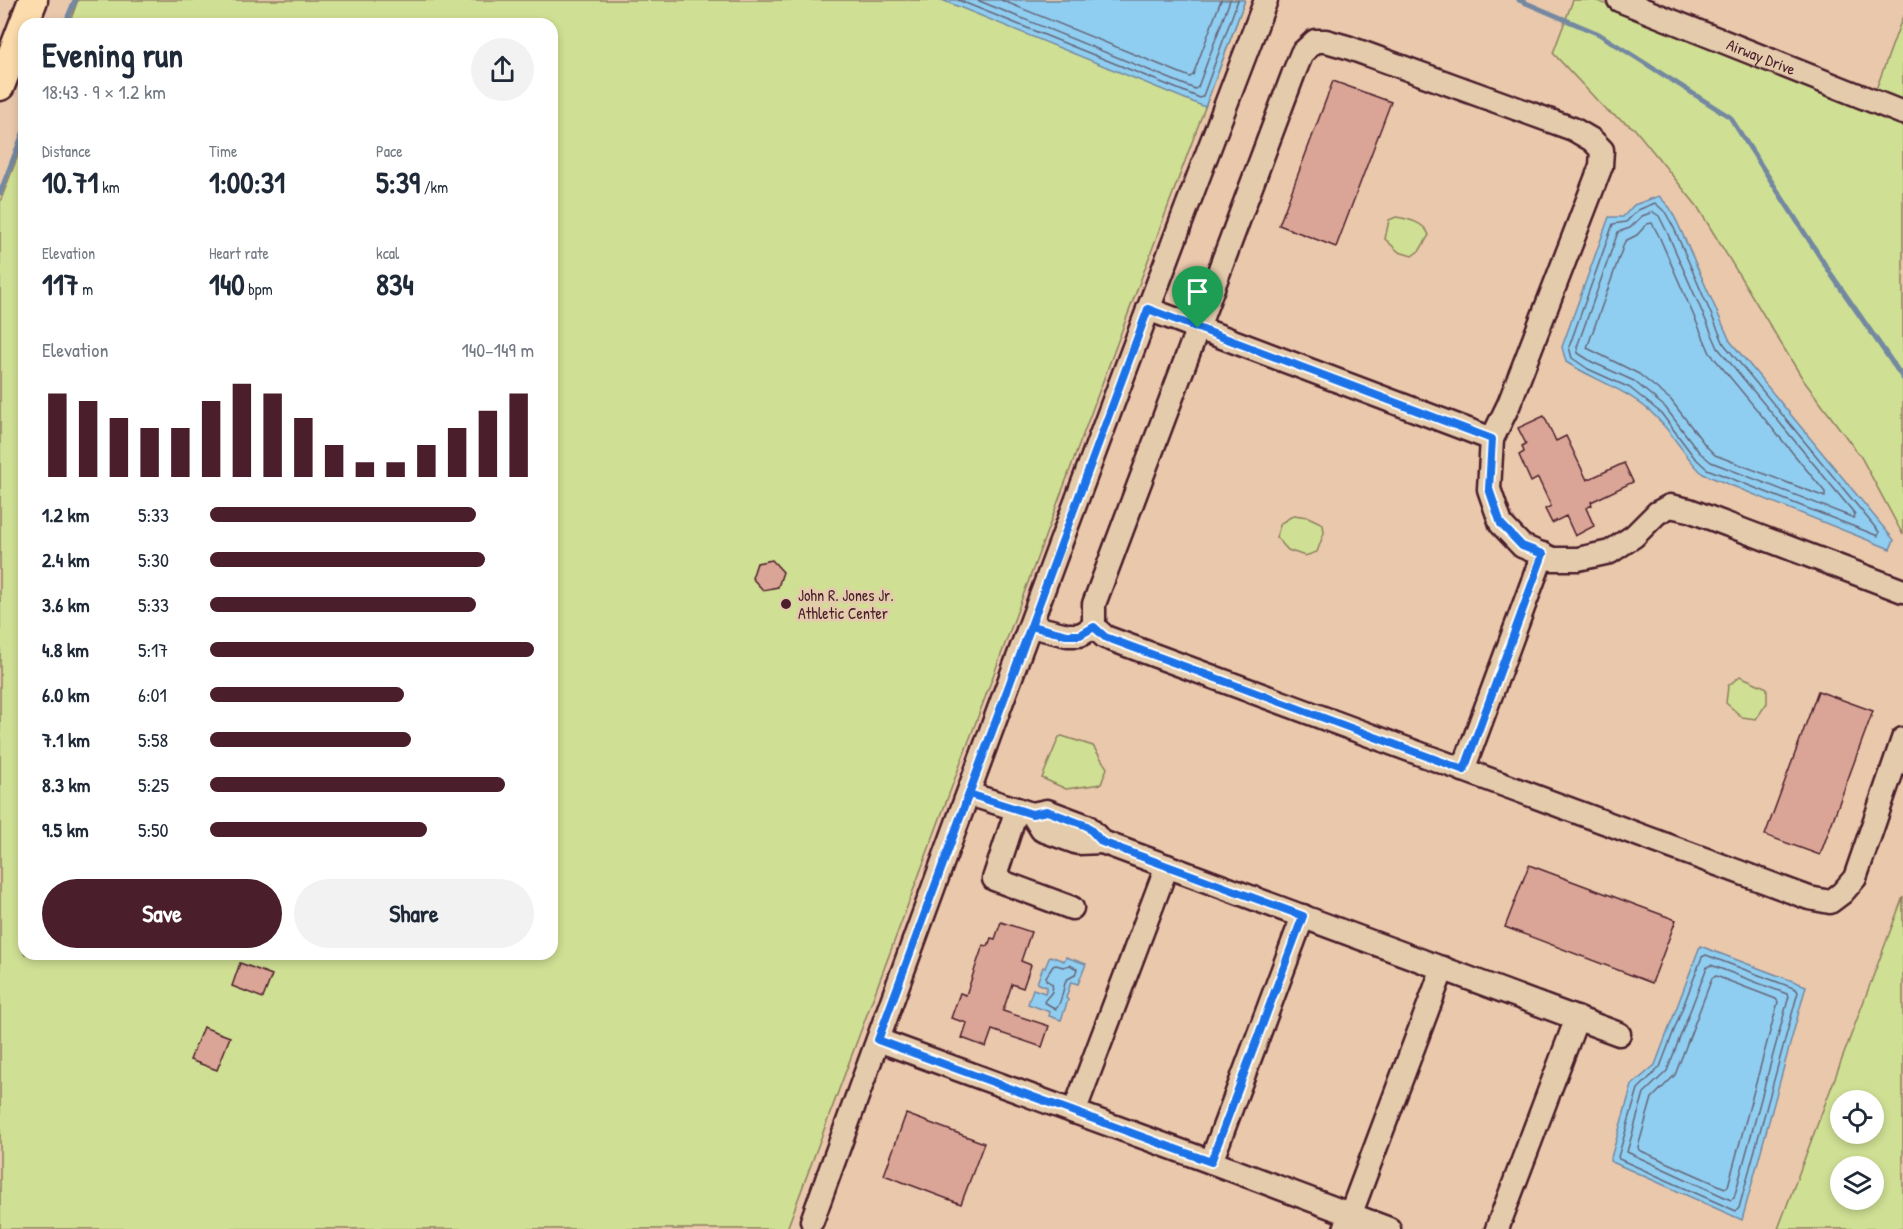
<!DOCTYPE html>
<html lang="en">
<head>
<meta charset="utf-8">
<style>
  body { margin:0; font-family:"Patrick Hand",sans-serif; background:#f2f2f3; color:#1f2937; height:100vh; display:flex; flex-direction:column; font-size:22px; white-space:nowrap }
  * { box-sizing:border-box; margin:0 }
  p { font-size:20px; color:#747a83 }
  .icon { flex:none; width:33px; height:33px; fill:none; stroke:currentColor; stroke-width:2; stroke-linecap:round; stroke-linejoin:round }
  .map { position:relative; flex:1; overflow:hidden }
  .drawer { position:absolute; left:18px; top:18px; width:540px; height:942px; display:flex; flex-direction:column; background:#fff; border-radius:18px; box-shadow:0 3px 9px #0003 }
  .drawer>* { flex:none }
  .tools { position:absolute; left:1830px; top:1090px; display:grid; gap:12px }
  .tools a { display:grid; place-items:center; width:54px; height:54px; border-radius:50%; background:#fff; box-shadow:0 3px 9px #0003; font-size:30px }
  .pin { position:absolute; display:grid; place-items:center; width:51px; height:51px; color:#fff; margin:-62px -26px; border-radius:50% 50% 50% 0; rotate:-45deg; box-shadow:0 0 6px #0007 }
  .pin .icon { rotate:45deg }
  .round { display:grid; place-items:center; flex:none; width:63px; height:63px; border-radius:32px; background:#f2f2f3 }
  .headline { display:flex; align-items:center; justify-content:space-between; height:102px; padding:0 24px }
  h1 { font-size:33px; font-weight:800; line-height:45px }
  .figures { display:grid; grid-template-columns:repeat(3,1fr); gap:9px; height:102px; padding:6px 24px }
  .figures div { display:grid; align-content:center }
  .figures b { font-size:30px; font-weight:800 }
  .figures small { font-size:16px; font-weight:400 }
  .figures p { font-size:16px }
  .chart { height:168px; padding:12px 24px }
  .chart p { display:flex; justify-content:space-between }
  .chart svg { width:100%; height:108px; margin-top:6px; stroke:#4a1f2b; stroke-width:6 }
  .primary-button { display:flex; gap:12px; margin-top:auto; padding:12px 24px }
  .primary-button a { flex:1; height:69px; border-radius:36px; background:#4a1f2b; color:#fff; font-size:24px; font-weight:800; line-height:69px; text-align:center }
  .primary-button a+a { background:#f2f2f3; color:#1f2937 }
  ul { padding:0 24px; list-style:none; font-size:20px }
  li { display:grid; grid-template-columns:96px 72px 1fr; align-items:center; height:45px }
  li i { height:15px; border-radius:8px; background:#4a1f2b }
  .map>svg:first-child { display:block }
  .green { fill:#cfdf93; stroke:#8c7f5f; stroke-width:1.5; fill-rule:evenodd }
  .water { fill:#8fcef0; stroke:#7388a1; stroke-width:1.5 }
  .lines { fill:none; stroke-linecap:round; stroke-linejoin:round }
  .shore { stroke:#66657a; stroke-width:1.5 }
  .stream { stroke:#7388a1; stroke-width:5 }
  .building { fill:#daa596; stroke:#4a1f2b; stroke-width:1.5 }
  .minor-casing { stroke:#4a1f2b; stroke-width:27 }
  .major-casing { stroke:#4a1f2b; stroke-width:33 }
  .minor { stroke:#e4cbac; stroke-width:22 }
  .major { stroke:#fcdcac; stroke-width:28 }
  .route-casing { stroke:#fff; stroke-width:12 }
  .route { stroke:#1a73e8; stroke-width:8 }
  .poi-dot { fill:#4a1f2b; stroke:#e4cbac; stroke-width:2 }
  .labels { text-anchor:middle; stroke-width:6; stroke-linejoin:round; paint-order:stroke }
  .street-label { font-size:16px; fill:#4a1f2b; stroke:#e4cbac }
  .poi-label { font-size:16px; fill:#4a1f2b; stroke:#e4cbac; text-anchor:start }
</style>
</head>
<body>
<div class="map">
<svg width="1903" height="1229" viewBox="0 0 1903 1229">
  <rect width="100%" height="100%" fill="#eac8ac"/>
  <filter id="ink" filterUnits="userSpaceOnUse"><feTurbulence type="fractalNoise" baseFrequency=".0167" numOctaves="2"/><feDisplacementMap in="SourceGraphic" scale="12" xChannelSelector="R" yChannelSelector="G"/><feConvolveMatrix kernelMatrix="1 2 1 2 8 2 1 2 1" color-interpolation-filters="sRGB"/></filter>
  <g filter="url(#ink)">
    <g class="green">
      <path d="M78 0H1245L787 1229H0V202L24 140V954H552V24H69Z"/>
      <path d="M1573 0H1595L1903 122V535L1861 457 1804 381 1697 206 1634 128 1607 111 1553 53Z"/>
      <path d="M1903 16V103L1875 92Z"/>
      <path d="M1396 217C1408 219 1424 222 1429 235L1420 250 1412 256 1399 252 1385 239 1389 220Z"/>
      <path d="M1294 515 1308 517 1323 524 1324 533 1317 552 1305 556 1288 550 1276 537 1281 523Z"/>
      <path d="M1740 676 1767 688V703L1756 719 1742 717 1726 703 1728 686Z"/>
      <path d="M1062 736 1093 746 1107 768 1101 784 1066 789 1042 778 1059 737Z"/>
      <path d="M1903 897V1229H1778ZM1840 1101H1874V1134H1840ZM1840 1167H1874V1200H1840Z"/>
    </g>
    <g class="water">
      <path d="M942 0H1245L1205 107Z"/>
      <path d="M1659 196 1670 208 1679 226 1730 341 1894 540 1890 549 1703 474C1685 457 1674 435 1656 417 1631 391 1596 381 1566 362L1562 347 1609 217H1623L1634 205Z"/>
      <path d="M1700 946 1806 986 1742 1220 1610 1161 1632 1085 1655 1065Z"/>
      <path d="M1050 956 1064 961 1066 957 1086 964 1078 984 1071 982 1066 998 1068 1000 1061 1020 1049 1016 1050 1012 1028 1004 1033 989 1045 993 1047 987 1037 983 1043 967 1045 968Z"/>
    </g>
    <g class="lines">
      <g class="shore">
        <path d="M958 0 1200 98 1203 96 1238 0"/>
        <path d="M977 0 1195 89 1198 87 1230 0"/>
        <path d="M1001 0 1190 77 1193 75 1221 0"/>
        <path d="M1655 203 1665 212 1674 228 1724 344 1879 532 1878 536 1707 469 1694 457 1661 413 1630 388 1588 369 1572 358 1569 347 1613 224 1626 222 1638 210Z"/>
        <path d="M1653 212 1659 216 1667 232 1718 348 1855 514 1854 518 1711 462 1699 452 1665 407 1634 381 1592 362 1578 353 1577 347 1618 232 1630 228 1642 216Z"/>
        <path d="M1652 223 1659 236 1710 353 1825 492V497L1715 455 1706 446 1671 400 1639 374 1587 348 1625 241 1637 235 1647 224Z"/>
        <path d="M1706 955 1796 989 1798 992 1739 1208 1736 1211 1619 1159 1618 1157 1638 1089 1660 1067 1702 957Z"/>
        <path d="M1056 965 1063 967 1070 965 1077 969 1075 975 1066 980C1063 989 1061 1005 1056 1009L1044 1002C1047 995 1055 994 1052 984L1046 980V977L1053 966Z"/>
        <path d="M1711 965 1787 994 1789 996 1734 1198 1731 1200 1627 1152 1644 1093 1667 1071 1707 967Z"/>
        <path d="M1716 976 1776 999 1778 1002 1728 1186 1725 1188 1639 1150 1638 1147 1652 1098 1675 1075 1712 978Z"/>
      </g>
      <g class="stream">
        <path d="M1519 0 1599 34 1730 117 1831 274 1903 378"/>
        <path d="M65 24 75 0"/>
        <path d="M0 193 24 131"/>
      </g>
    </g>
    <g class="building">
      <path d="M1333 81 1391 102 1336 247 1279 225Z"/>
      <path d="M1544 416 1556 441 1566 436 1587 480 1624 463 1633 482 1591 502 1592 505 1586 508 1594 526 1575 536 1566 516 1552 523 1545 509 1551 506 1538 478 1531 482 1519 455 1524 452 1522 446 1526 444 1518 428Z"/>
      <path d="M772 560 783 572 778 587 763 590 752 578 757 563Z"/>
      <path d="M1818 691 1873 711 1820 855 1765 835Z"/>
      <path d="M1529 865 1676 920 1652 983 1505 927Z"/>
      <path d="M1001 922 1031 932 1021 961 1031 965 1023 988 1012 984 1003 1011 1049 1026 1042 1047 992 1030 986 1047 962 1038 967 1023 951 1018 960 993 966 995 983 945 988 946 991 938 995 939Z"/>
      <path d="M240 963 272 975 263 998 232 986Z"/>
      <path d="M203 1027 230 1037 217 1070 190 1060Z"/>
      <path d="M906 1114 984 1143 961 1204 884 1175Z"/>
    </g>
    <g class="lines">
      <defs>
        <g id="minor">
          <path id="s1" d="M1619 0 1903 113"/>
          <path d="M1148 309 1492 439"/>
          <path d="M1903 591 1689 510 1670 506 1657 513 1634 536 1610 552 1578 559H1553L1522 546 1501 524 1489 489 1492 439 1509 404 1601 166 1602 150 1592 140 1573 129 1347 47 1326 41H1315L1302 53 1293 75 1094 604V627L1105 637 1809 898 1830 902 1842 893 1855 878 1903 739"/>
          <path d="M1031 626 1067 635H1080L1094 627"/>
          <path d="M1463 770 1543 554"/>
          <path d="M969 794 1032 814 1047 811 1087 826 1102 842 1078 843 1042 830 1032 814"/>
          <path d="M1017 809 994 879 1072 908"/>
          <path d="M1102 842 1619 1034"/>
          <path d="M1303 916 1211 1162 1389 1229"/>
          <path d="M878 1040 1211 1162"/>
          <path d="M1074 1112 1167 866"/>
          <path d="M812 1221C960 812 1110 405 1266 0"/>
          <path d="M1345 1229 1443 968"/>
          <path d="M1497 1229 1577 1018"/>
        </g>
        <path id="major" d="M0 86 33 0"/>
      </defs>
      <use href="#minor" class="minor-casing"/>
      <use href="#major" class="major-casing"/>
      <use href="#minor" class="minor"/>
      <use href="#major" class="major"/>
    </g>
  </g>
  <g class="lines" filter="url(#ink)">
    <defs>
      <path id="route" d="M1198 328 1148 309 878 1040 1211 1162 1303 916 1102 842 1087 826 1047 811 1032 814 969 794 1031 626 1067 635H1080L1094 627 1105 637 1464 770 1543 554 1522 546 1501 524 1489 489 1492 439 1198 328"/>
    </defs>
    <use href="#route" class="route-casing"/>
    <use href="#route" class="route"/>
  </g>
  <circle class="poi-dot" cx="786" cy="604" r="6"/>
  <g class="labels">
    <g class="street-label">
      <text dy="6" stroke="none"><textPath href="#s1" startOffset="153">Airway Drive</textPath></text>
    </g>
    <g class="poi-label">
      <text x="798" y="601">John R. Jones Jr.<tspan x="798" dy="18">Athletic Center</tspan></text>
    </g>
  </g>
</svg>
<div class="tools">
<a><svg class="icon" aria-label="locate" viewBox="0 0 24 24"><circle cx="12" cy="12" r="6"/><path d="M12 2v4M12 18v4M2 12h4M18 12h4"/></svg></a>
<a><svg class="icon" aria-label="layers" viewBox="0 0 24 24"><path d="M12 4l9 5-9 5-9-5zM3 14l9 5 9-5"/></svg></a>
</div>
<div class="pin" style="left:1198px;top:328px;background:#1e9e55"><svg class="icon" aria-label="arrive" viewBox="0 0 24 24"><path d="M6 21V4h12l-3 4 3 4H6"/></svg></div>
<section class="drawer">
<div class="headline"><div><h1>Evening run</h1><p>18:43 · 9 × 1.2 km</p></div><a class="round"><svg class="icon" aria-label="share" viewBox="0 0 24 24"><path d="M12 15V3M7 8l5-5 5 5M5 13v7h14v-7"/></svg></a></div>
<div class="figures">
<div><p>Distance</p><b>10.71<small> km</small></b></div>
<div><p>Time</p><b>1:00:31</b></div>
<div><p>Pace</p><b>5:39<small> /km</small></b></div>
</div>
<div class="figures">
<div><p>Elevation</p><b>117<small> m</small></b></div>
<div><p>Heart rate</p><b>140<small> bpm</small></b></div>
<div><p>kcal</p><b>834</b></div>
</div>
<div class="chart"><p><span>Elevation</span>140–149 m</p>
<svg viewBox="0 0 160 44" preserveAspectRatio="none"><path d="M5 44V10M15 44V13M25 44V20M35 44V24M45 44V24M55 44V13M65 44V6M75 44V10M85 44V20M95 44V31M105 44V38M115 44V38M125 44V31M135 44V24M145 44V17M155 44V10"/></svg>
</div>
<ul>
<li><b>1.2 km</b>5:33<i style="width:82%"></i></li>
<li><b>2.4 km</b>5:30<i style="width:85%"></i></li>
<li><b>3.6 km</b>5:33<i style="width:82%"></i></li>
<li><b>4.8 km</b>5:17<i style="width:100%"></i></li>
<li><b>6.0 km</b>6:01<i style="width:60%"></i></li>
<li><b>7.1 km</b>5:58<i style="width:62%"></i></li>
<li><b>8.3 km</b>5:25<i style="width:91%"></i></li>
<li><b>9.5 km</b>5:50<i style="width:67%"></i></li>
</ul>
<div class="primary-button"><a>Save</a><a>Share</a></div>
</section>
</div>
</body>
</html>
